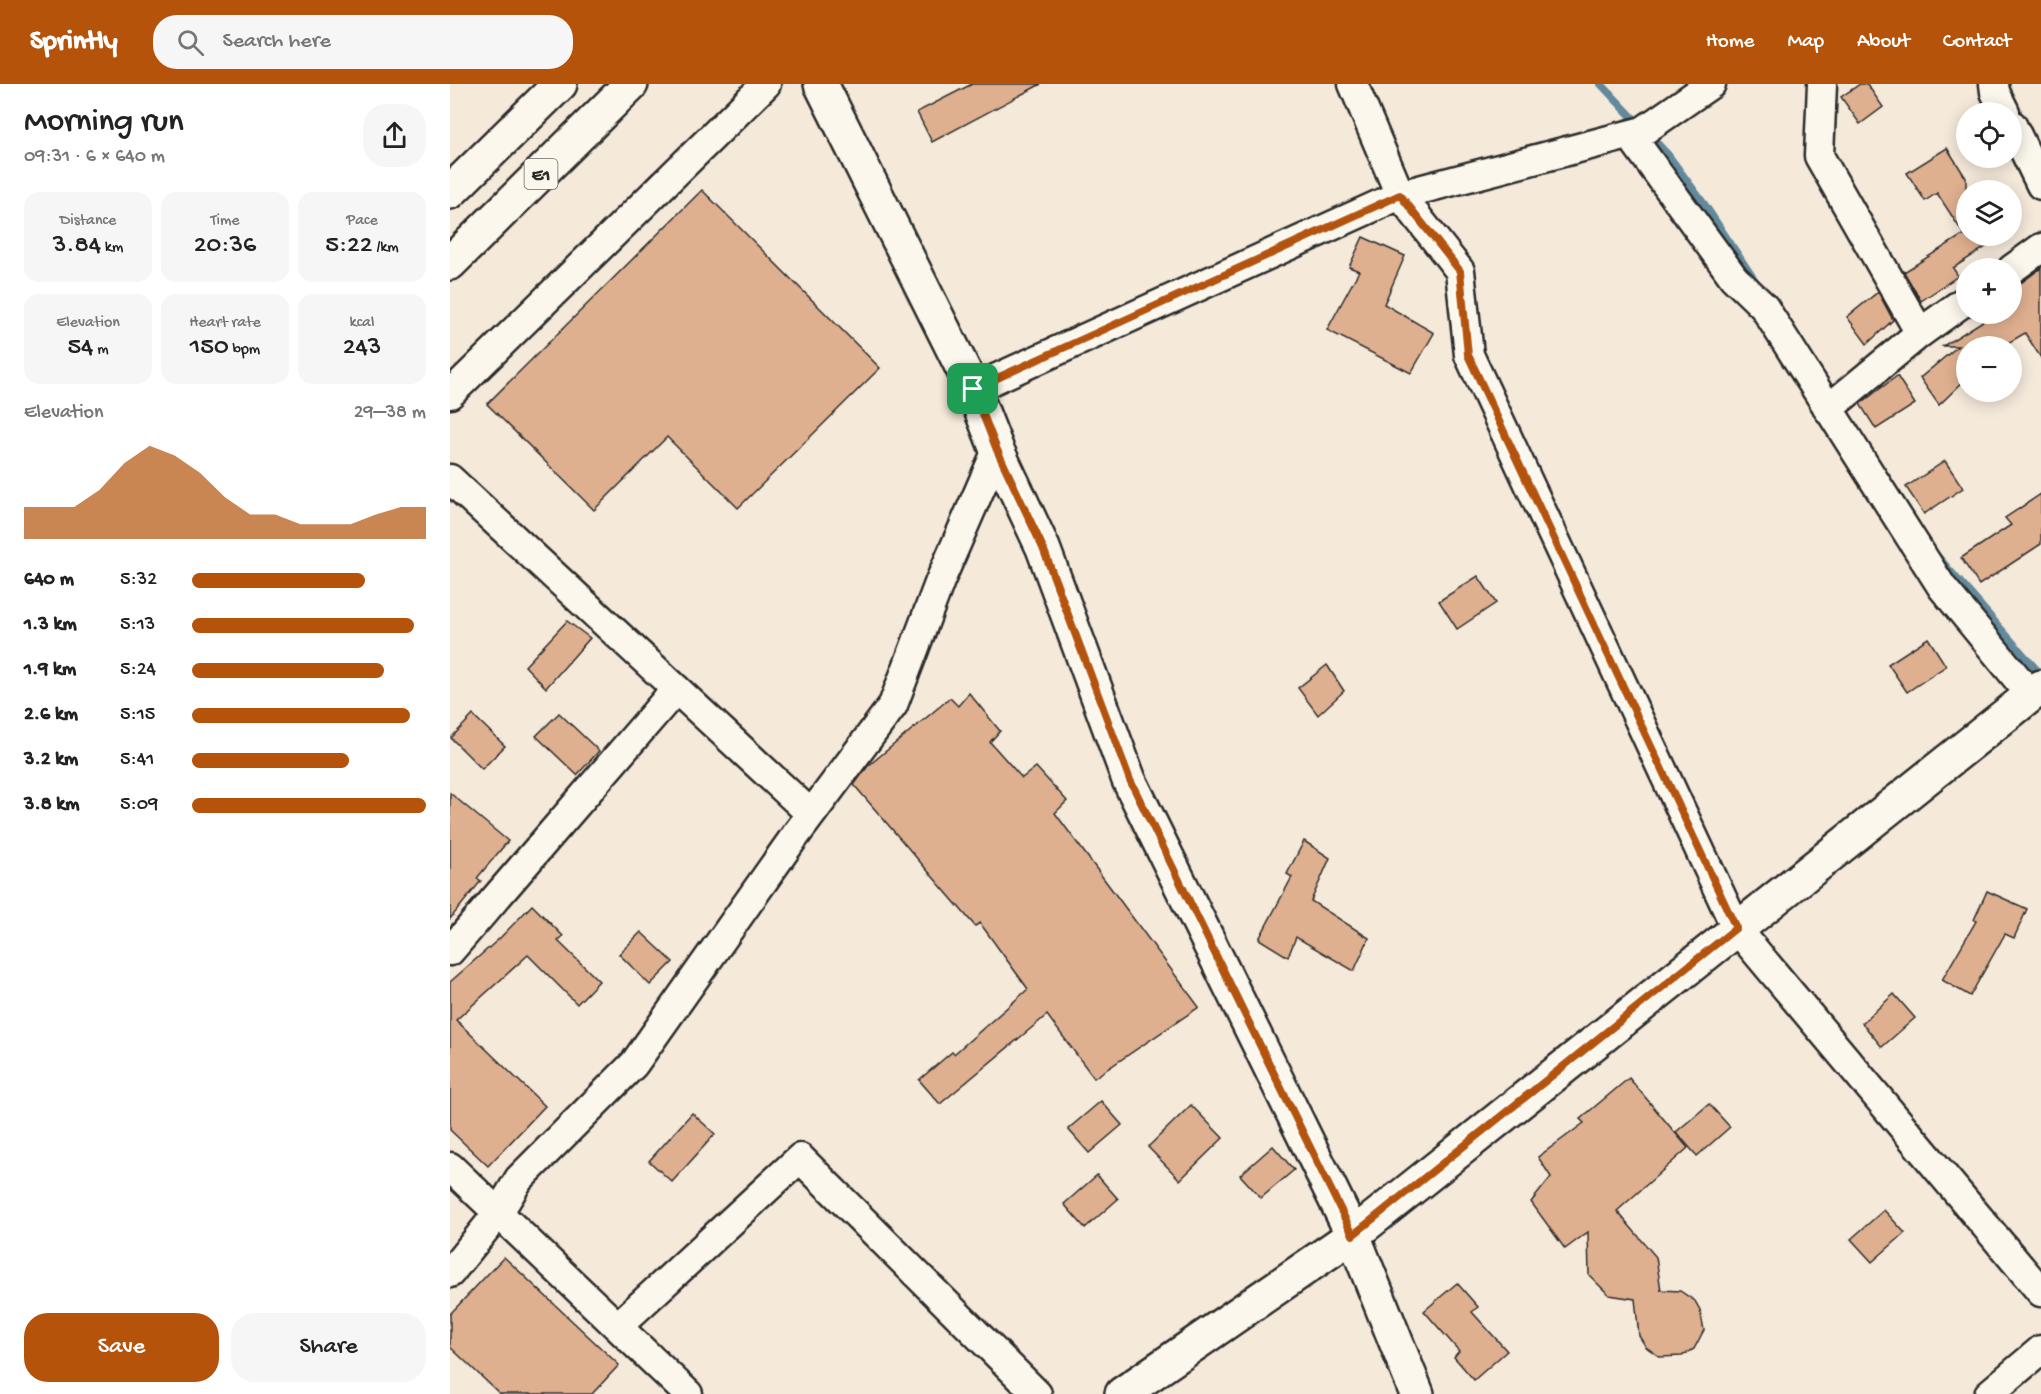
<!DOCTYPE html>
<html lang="en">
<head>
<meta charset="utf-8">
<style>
  body { margin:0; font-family:"Gochi Hand",sans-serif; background:#f6f6f6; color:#222; height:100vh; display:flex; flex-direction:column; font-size:22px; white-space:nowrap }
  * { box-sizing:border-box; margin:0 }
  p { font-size:20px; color:#767676 }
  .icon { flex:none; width:33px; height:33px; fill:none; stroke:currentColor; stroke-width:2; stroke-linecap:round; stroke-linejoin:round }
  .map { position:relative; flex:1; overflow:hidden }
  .side { display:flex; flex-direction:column; background:#fff; width:450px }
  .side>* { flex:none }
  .tools { position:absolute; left:1506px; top:18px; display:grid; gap:12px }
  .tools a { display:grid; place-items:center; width:66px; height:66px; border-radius:50%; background:#fff; box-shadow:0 3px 15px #0003; font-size:30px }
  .pin { position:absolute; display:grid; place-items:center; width:51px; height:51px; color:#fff; margin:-26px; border-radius:12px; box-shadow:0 3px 9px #0006 }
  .round { display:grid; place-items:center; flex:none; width:63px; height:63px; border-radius:24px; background:#f6f6f6 }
  .summary { display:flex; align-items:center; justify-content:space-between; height:102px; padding:0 24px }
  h1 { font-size:33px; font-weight:600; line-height:45px }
  .stats { display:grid; grid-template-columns:repeat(3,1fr); gap:9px; height:102px; padding:6px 24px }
  .stats div { display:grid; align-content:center; border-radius:15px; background:#f6f6f6; text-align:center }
  .stats b { font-size:26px; font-weight:600 }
  .stats small { font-size:16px; font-weight:400 }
  .stats p { font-size:16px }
  .chart { height:168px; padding:12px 24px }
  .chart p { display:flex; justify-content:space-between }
  .chart svg { width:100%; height:108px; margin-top:6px; fill:#b45309; opacity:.7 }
  .cta { display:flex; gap:12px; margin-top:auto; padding:12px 24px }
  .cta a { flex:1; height:69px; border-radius:24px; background:#b45309; color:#fff; font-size:24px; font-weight:600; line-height:69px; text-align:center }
  .cta a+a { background:#f6f6f6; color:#222 }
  ul { padding:0 24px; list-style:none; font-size:20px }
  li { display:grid; grid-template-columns:96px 72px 1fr; align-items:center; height:45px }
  li i { height:15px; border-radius:8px; background:#b45309 }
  header { display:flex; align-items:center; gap:36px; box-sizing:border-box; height:84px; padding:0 30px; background:#b45309; color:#fff }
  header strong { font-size:28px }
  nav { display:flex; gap:33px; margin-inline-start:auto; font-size:21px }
  .search { width:420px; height:54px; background:#f6f6f6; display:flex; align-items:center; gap:15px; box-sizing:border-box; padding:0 21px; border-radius:24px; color:#767676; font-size:22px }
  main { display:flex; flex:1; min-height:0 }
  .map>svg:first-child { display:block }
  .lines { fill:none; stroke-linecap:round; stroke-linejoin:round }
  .stream { stroke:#62899c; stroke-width:8 }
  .building { fill:#dfb090; stroke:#2b2b2b; stroke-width:1.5 }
  .minor-casing { stroke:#2b2b2b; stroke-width:33 }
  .tertiary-casing { stroke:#2b2b2b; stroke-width:38 }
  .motorway-casing { stroke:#2b2b2b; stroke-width:38 }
  .minor { stroke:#fbf7ec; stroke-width:28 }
  .tertiary { stroke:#fbf7ec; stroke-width:33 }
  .motorway { stroke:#fbf7ec; stroke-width:33 }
  .route-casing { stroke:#fff; stroke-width:12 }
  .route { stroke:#b45309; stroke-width:8 }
  .labels { text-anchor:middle; stroke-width:6; stroke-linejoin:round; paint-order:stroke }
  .shield { fill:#fbf7ec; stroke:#696865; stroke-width:1.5 }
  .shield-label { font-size:18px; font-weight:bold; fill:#2b2b2b }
</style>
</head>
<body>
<header>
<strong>Sprintly</strong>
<div class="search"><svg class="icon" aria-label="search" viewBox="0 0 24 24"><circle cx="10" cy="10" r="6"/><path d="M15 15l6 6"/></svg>Search here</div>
<nav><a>Home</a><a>Map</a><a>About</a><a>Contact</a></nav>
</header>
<main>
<section class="side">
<div class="summary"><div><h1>Morning run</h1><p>09:31 · 6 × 640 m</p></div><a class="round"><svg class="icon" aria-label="share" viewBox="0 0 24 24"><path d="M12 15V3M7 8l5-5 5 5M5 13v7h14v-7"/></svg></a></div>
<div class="stats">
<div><p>Distance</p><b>3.84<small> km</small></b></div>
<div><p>Time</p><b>20:36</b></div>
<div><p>Pace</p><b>5:22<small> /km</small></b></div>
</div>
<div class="stats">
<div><p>Elevation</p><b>54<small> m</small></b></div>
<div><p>Heart rate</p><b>150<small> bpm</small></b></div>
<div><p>kcal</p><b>243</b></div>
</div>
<div class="chart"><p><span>Elevation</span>29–38 m</p>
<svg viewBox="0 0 160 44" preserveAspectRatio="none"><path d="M0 44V31L10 31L20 31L30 24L40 13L50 6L60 10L70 17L80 27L90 34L100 34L110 38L120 38L130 38L140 34L150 31L160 31V44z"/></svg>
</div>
<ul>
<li><b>640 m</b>5:32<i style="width:74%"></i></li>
<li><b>1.3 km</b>5:13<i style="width:95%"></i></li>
<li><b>1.9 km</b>5:24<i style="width:82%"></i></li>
<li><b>2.6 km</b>5:15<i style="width:93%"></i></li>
<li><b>3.2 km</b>5:41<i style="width:67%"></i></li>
<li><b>3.8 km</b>5:09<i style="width:100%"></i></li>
</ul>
<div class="cta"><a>Save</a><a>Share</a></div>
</section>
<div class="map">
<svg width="1591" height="1310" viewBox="0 0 1591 1310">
  <rect width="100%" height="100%" fill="#f5e9da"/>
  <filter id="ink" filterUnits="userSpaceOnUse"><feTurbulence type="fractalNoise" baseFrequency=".0167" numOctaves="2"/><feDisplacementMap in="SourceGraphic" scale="12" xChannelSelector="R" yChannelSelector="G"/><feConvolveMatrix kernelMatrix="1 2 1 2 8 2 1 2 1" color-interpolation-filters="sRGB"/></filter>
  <g filter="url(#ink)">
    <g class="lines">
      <g class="stream">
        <path d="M1151 0 1218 71 1254 120 1307 200"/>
        <path d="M1486 471 1591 591"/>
      </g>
    </g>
    <g class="building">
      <path d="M522 0H591L482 58 467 28Z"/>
      <path d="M1410 0H1417L1433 23 1410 40 1391 13Z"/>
      <path d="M1497 64 1516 94V152H1553L1503 184 1508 192 1471 217 1454 188 1511 152H1515L1487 109 1475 117 1457 89Z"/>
      <path d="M252 106 430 284 288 424 217 353 144 426 37 320Z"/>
      <path d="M913 153 955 172 934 220 984 249 961 289 877 246 909 187 899 183Z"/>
      <path d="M1591 184V274L1575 249 1553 262H1516V295L1489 321 1470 294 1508 262H1493L1544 230H1562V201L1572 198Z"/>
      <path d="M1428 208 1443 236 1417 260 1397 233Z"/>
      <path d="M1447 292 1465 320 1426 345 1410 320Z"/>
      <path d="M1495 377 1513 404 1474 430 1456 403Z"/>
      <path d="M1591 410V460L1529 501 1511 474 1561 441 1555 434Z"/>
      <path d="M1028 492 1046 519 1007 545 989 517Z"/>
      <path d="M117 537 140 554 96 604 75 582Z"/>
      <path d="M1478 554 1496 582 1457 608 1438 580Z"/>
      <path d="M877 581 894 607 868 631 848 604Z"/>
      <path d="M519 609 550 647 540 658 572 694 586 683 617 717 605 729 749 923 644 994 597 931 490 1020 469 996 502 968 504 970 578 905 530 839 525 842 404 701 418 682 500 614 508 622Z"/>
      <path d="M109 629 149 667 127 691 86 652Z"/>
      <path d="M23 631 55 662 32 685 1 654Z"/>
      <path d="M0 709 58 757 27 794 31 797 0 835Z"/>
      <path d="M854 757 880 774 861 817 919 854 904 887 846 853 838 873 809 855 842 793 837 790Z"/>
      <path d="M1537 807 1577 825 1564 854 1555 850 1520 912 1492 896 1526 837 1524 836Z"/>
      <path d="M82 821 113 852 108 857 149 897 127 920 78 871 6 936 95 1022 38 1082 0 1046V898L50 854Z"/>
      <path d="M191 848 223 878 200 901 169 870Z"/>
      <path d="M1444 910 1465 934 1432 963 1412 939Z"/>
      <path d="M1179 994 1238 1064 1167 1127 1206 1173 1211 1206 1230 1207 1245 1217 1250 1226 1254 1246 1244 1265 1232 1272 1210 1273 1196 1263 1189 1252 1185 1215 1159 1211 1139 1191 1138 1148 1115 1165 1081 1118 1101 1093 1088 1073 1134 1039 1130 1035Z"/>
      <path d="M651 1017 672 1041 639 1069 618 1045Z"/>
      <path d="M1259 1020 1280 1043 1247 1072 1226 1048Z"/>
      <path d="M741 1021 773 1054 730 1096 698 1063Z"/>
      <path d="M242 1029 265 1050 222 1098 199 1077Z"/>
      <path d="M823 1062 844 1086 811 1114 790 1091Z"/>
      <path d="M647 1091 668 1115 635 1144 614 1120Z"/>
      <path d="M1434 1126 1455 1149 1422 1178 1401 1155Z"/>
      <path d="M54 1173 169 1281 142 1310H50L0 1263V1230Z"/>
      <path d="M1007 1199 1028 1223 1022 1228 1057 1267 1024 1296 1004 1273 1009 1267 974 1227Z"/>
    </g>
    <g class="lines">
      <defs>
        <g id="minor">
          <path d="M903 0 950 111 1010 187 1019 271 1286 844 1591 1208"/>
          <path d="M1372 0 1369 72 1470 249"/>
          <path d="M1544 0 1545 8 1555 28"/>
          <path d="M1562 41 1591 101"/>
          <path d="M1180 51 1284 194 1314 223 1492 503 1581 611"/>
          <path d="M1562 185 1591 164"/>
          <path d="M523 305 950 111 1193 47 1261 0"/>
          <path d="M0 310 316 0"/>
          <path d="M1378 325 1470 249 1516 216"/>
          <path d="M0 395 361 730"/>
          <path d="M0 867 226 605"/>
          <path d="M0 1083 238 1310"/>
          <path d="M0 1189 49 1128 69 1095 184 980 345 752 443 621 490 497 547 366"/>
          <path d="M168 1242 350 1074 587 1310"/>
          <path d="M1539 1310 1591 1266"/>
        </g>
        <g id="tertiary">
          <path d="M371 0 523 305 547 366 593 464 679 696 903 1151 967 1310"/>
          <path d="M672 1310 903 1151 1591 603"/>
        </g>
        <g id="motorway">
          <path d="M0 108 110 0"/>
          <path d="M0 179 181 0"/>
        </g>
      </defs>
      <use href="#minor" class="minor-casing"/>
      <use href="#tertiary" class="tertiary-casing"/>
      <use href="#motorway" class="motorway-casing"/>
      <use href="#minor" class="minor"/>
      <use href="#tertiary" class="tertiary"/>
      <use href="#motorway" class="motorway"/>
    </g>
  </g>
  <g class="lines" filter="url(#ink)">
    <defs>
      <path id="route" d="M950 111 1010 187 1018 271 1286 844 903 1151 680 696 593 464 547 366 523 305Z"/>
    </defs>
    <use href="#route" class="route-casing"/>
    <use href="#route" class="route"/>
  </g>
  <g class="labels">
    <rect class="shield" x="74.5" y="75" width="33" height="30" rx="4.5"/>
    <g class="shield-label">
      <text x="91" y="96">E1</text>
    </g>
  </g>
</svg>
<div class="tools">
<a><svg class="icon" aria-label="locate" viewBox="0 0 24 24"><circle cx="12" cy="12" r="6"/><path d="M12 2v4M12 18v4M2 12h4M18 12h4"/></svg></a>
<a><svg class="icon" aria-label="layers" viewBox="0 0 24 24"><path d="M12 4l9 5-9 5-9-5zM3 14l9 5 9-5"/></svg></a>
<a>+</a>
<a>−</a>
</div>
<div class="pin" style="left:523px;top:305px;background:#1e9e55"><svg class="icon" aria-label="arrive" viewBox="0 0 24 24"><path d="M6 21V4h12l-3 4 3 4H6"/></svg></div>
</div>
</main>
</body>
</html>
